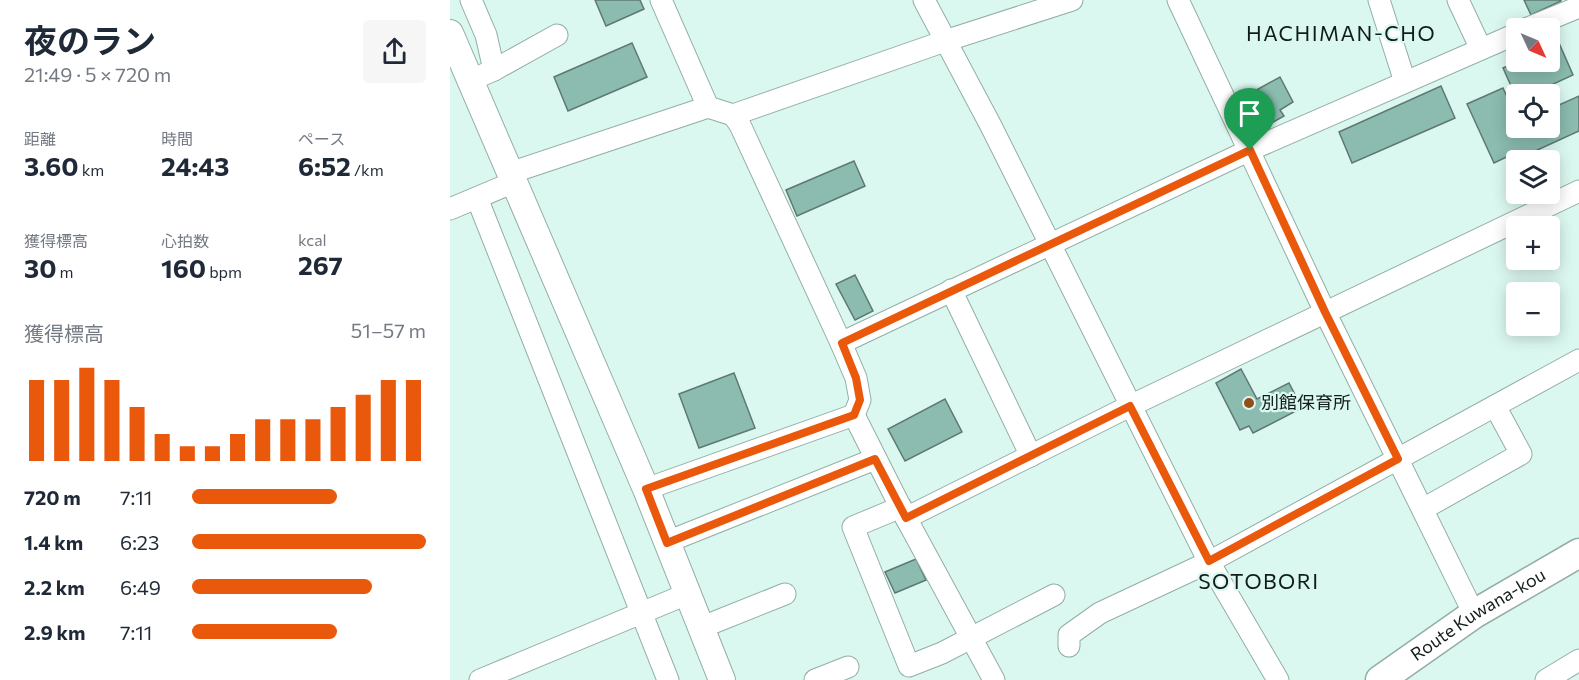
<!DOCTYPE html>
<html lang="ja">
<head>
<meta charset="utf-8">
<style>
  body { margin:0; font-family:Commissioner,"Noto Sans JP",sans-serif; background:#f6f6f7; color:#1f2937; height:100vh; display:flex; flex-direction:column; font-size:22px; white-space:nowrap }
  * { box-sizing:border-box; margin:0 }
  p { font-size:20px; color:#747a83 }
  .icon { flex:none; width:33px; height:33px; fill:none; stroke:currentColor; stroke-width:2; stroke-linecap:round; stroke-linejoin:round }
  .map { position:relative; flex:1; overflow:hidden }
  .sheet { display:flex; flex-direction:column; background:#fff; width:450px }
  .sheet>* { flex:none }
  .needle { width:39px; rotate:134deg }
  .buttons { position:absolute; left:1056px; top:18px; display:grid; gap:12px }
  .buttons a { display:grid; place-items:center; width:54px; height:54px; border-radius:6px; background:#fff; box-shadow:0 3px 15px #0003; font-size:30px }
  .pin { position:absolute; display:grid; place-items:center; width:51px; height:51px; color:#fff; margin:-62px -26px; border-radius:50% 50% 50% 0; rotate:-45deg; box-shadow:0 0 6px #0007 }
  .pin .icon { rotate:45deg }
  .round { display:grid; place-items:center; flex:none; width:63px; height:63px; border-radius:6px; background:#f6f6f7 }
  .head { display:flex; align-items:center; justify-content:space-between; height:102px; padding:0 24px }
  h1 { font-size:33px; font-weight:700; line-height:45px }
  .figures { display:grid; grid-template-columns:repeat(3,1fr); gap:9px; height:102px; padding:6px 24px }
  .figures div { display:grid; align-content:center }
  .figures b { font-size:26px; font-weight:700 }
  .figures small { font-size:16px; font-weight:400 }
  .figures p { font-size:16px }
  .chart { height:168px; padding:12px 24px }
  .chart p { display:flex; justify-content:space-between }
  .chart svg { width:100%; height:108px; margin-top:6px; stroke:#ea580c; stroke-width:6 }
  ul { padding:0 24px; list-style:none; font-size:20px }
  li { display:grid; grid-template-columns:96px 72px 1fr; align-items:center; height:45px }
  li i { height:15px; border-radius:8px; background:#ea580c }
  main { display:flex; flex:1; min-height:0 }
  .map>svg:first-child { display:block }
  .building { fill:#8bbcaf; stroke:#5f7972; stroke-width:1.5 }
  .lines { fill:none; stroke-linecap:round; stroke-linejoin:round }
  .minor-casing { stroke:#92aea6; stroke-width:23 }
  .tertiary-casing { stroke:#92aea6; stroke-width:28 }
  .secondary-casing { stroke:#92aea6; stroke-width:31 }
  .minor { stroke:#fff; stroke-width:21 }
  .tertiary { stroke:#fff; stroke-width:26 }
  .secondary { stroke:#fff; stroke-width:28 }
  .route-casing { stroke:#fff; stroke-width:12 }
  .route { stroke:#ea580c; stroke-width:8 }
  .poi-dot { fill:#904f1b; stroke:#dbf8f0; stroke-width:2 }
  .labels { text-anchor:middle; stroke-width:4.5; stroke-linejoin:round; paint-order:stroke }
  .poi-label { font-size:18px; fill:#111c19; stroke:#dbf8f0; text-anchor:start }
  .street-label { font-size:18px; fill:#111c19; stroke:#dbf8f0 }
  .quarter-label { font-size:21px; letter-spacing:1.5px; fill:#111c19; stroke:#dbf8f0 }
</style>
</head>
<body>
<main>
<section class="sheet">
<div class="head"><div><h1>夜のラン</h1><p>21:49 · 5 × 720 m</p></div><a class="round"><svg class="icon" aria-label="share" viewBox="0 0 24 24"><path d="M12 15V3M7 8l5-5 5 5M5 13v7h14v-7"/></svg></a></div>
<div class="figures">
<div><p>距離</p><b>3.60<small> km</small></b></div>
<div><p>時間</p><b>24:43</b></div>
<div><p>ペース</p><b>6:52<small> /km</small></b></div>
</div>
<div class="figures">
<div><p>獲得標高</p><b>30<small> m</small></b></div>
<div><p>心拍数</p><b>160<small> bpm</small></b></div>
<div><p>kcal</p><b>267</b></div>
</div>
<div class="chart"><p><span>獲得標高</span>51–57 m</p>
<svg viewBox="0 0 160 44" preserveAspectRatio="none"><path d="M5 44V11M15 44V11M25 44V6M35 44V11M45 44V22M55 44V33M65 44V38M75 44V38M85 44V33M95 44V27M105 44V27M115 44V27M125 44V22M135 44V17M145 44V11M155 44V11"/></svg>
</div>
<ul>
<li><b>720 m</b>7:11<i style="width:62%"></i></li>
<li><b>1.4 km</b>6:23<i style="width:100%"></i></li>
<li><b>2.2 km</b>6:49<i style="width:77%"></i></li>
<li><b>2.9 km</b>7:11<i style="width:62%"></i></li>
</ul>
</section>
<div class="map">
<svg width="1129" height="680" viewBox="0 0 1129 680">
  <rect width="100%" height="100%" fill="#dbf8f0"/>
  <g class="building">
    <path d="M145 0H190L194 9 156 26Z"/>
    <path d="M1074 0H1111V1L1081 15Z"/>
    <path d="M182 43 197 77 118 111 104 77Z"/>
    <path d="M1109 43 1123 75 1082 94H1066V97L1053 68 1067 62H1100V47Z"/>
    <path d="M830 77 843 102 830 110 834 116 807 131 790 99Z"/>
    <path d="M991 86 1005 118 902 163 889 132Z"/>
    <path d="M1053 88 1066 117V128H1100V109L1129 96V131L1070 158 1067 152 1044 163 1017 104Z"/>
    <path d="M404 161 415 186 347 216 336 190Z"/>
    <path d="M405 275 423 311 405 320 386 284Z"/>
    <path d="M791 369 807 399 839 383 852 408 803 433 799 426 790 430 766 383Z"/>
    <path d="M284 373 305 428 249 448 229 394Z"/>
    <path d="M495 399 512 432 455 461 438 429Z"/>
    <path d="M466 559 476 580 445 593 435 572Z"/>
  </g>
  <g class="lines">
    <defs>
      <g id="minor">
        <path d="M21 0 36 35 44 70"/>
        <path d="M211 0 258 107"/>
        <path d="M474 0 541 126 759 562 828 680"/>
        <path d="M728 0 875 312 1024 614"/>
        <path d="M929 0 955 82"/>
        <path d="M1008 0 1031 49"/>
        <path d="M1078 28 1129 7"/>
        <path d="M21 80 44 70 107 35"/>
        <path d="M283 115 495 41 622 0"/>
        <path d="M60 173 258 107 283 115 290 125 391 343 800 150 1066 34"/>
        <path d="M27 198 218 680"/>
        <path d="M0 209 64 182"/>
        <path d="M501 290 581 456"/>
        <path d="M391 343 406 378 410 400 404 415 456 518 544 680"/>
        <path d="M196 489 404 415"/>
        <path d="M451 507 403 527 459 666 492 653 604 595"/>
        <path d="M973 509 1071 454 1045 406"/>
        <path d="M456 518 680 406 1129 191"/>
        <path d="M217 542 425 459"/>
        <path d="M250 628 335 594"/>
        <path d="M619 646V635L650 613 759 562 1129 360"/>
        <path d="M30 680 237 594"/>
        <path d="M365 680 398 667"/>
        <path d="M1096 680 1129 660"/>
      </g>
      <path id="tertiary" d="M0 33 196 489 272 680"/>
      <g id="secondary">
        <path id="s1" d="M930 680 1024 614 1129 553"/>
      </g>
    </defs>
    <use href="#minor" class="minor-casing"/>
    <use href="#tertiary" class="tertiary-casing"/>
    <use href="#secondary" class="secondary-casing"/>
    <use href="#minor" class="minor"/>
    <use href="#tertiary" class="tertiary"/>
    <use href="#secondary" class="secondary"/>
  </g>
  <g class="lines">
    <defs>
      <path id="route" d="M800 150 875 312 948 459 759 561 680 406 456 518 425 459 217 543 196 489 404 415 410 400 406 378 392 343Z"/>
    </defs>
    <use href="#route" class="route-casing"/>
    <use href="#route" class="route"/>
  </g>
  <circle class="poi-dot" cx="799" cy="403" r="6"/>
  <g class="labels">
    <g class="poi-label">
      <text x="811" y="409">別館保育所</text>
    </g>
    <g class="street-label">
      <text dy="6" stroke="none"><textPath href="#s1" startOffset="118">Route Kuwana-kou</textPath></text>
    </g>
    <g class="quarter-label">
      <text x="891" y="41">HACHIMAN-CHO</text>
      <text x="809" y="589">SOTOBORI</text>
    </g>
  </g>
</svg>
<div class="buttons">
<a><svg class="needle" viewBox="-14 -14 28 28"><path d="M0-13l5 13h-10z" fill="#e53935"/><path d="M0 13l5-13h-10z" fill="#747a83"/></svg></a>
<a><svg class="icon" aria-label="locate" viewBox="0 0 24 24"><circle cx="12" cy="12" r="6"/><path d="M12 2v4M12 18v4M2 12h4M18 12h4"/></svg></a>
<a><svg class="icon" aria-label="layers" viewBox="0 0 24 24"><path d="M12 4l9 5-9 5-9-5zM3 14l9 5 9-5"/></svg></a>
<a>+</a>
<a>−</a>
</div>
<div class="pin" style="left:800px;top:150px;background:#1e9e55"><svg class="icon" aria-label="arrive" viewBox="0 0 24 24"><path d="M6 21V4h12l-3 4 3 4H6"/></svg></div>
</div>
</main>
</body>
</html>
